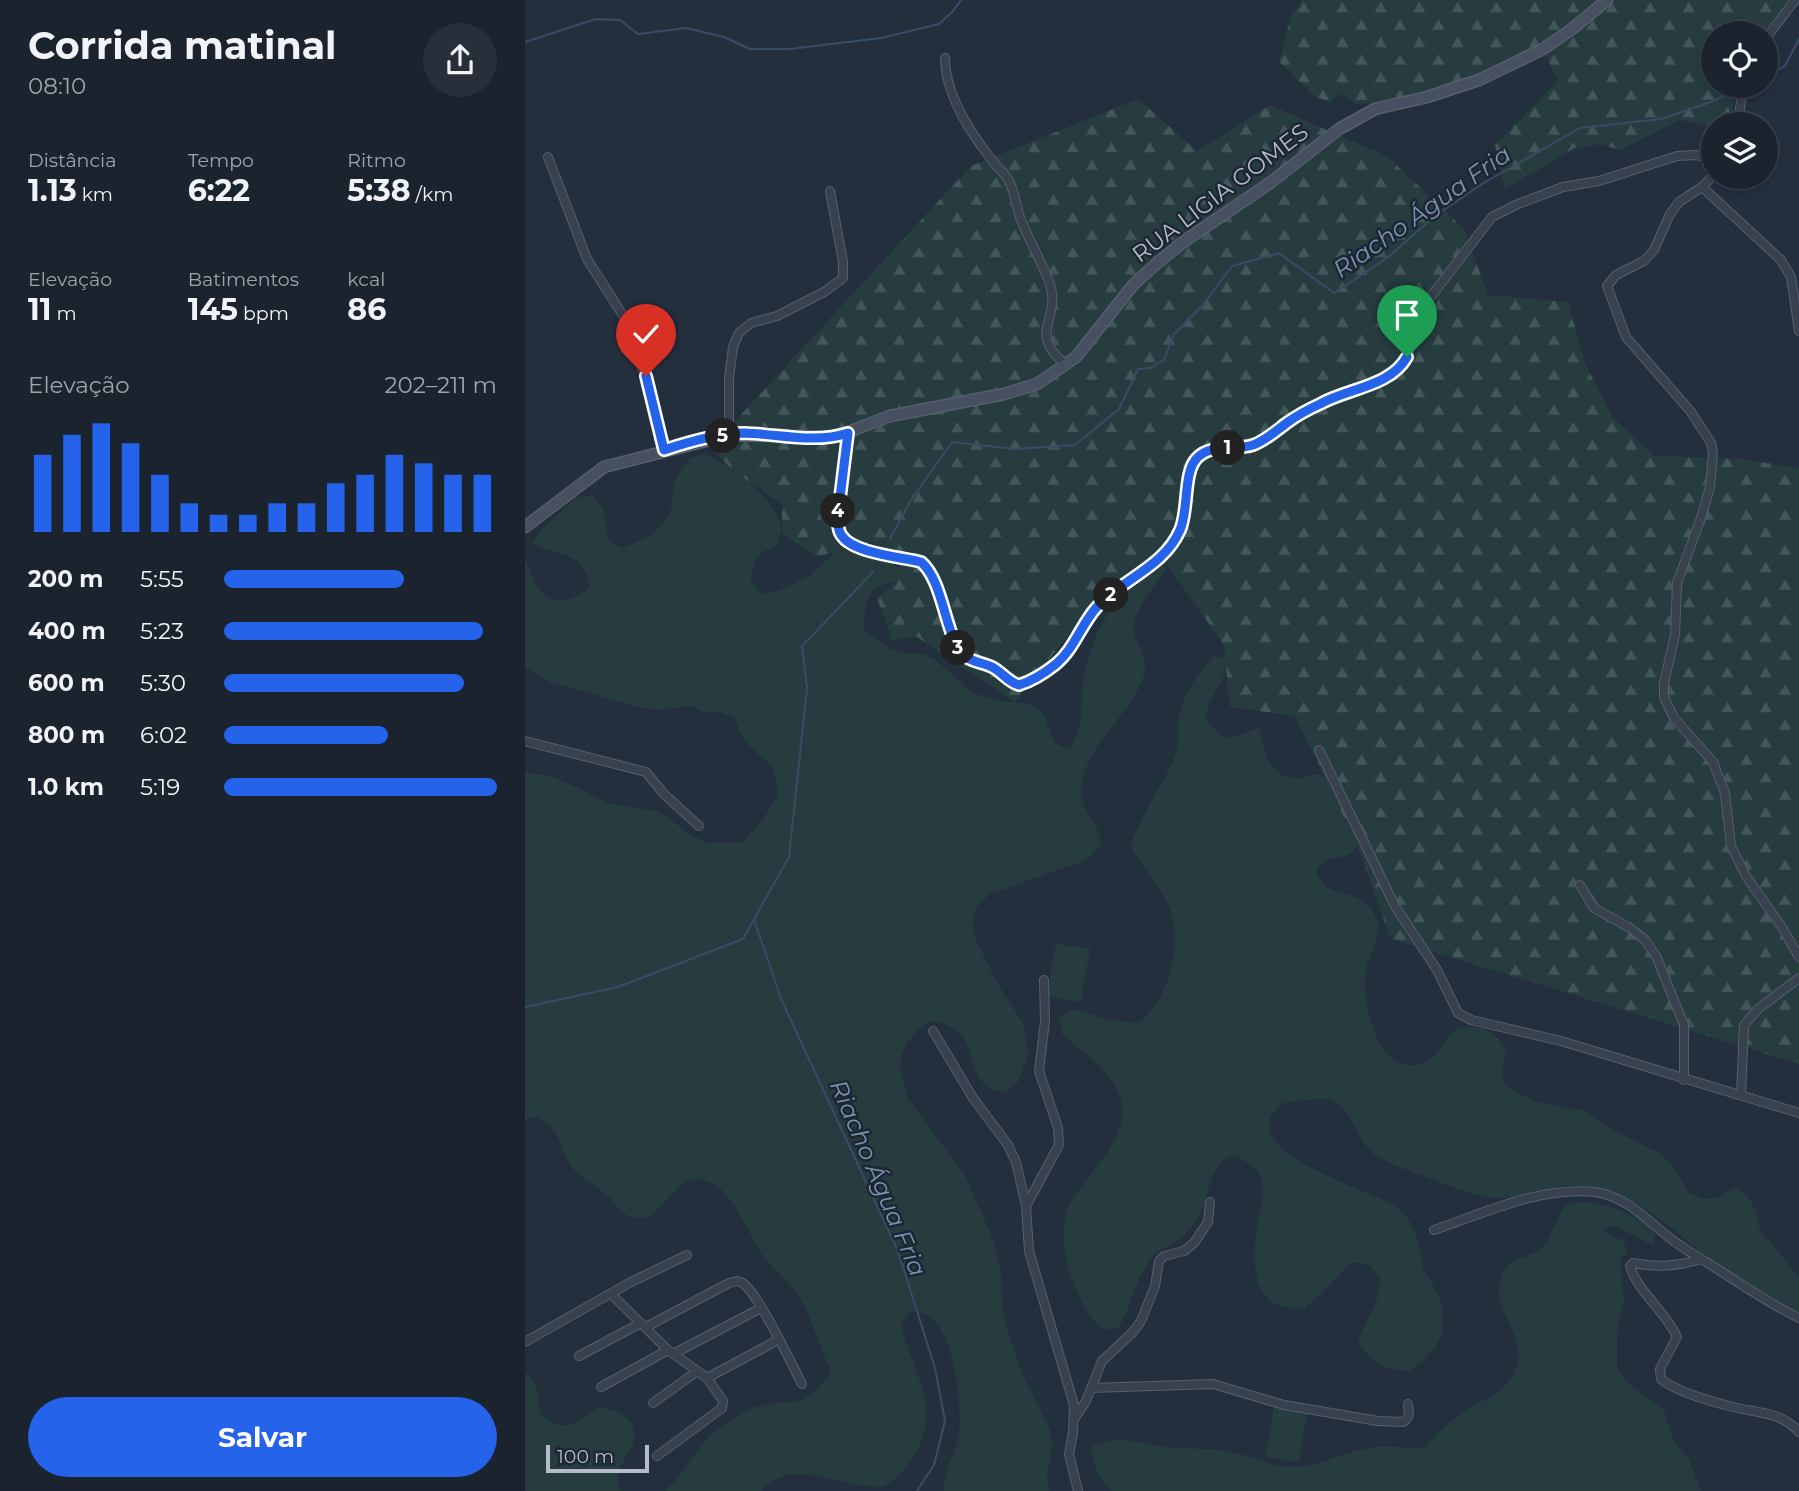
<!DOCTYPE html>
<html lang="pt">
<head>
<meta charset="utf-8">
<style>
  body { margin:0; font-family:Montserrat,sans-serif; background:#282f3a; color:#f1f3f6; height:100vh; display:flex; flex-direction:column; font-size:26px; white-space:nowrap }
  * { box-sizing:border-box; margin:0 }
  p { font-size:23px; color:#a0a4aa }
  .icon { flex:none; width:38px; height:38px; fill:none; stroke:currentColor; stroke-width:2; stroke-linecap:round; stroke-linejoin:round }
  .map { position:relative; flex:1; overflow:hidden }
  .details { display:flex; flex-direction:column; background:#1b232e; width:525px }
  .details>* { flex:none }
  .tools { position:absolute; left:1176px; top:21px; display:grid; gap:14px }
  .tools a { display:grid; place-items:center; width:77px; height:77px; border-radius:50%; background:#1b232e; box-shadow:0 4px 10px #0003,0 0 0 2px #39404a; font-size:35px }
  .scale { position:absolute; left:21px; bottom:18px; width:103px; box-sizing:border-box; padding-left:7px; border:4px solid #b4bcc9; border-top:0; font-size:19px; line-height:24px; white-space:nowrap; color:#b4bcc9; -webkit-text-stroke:5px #1d2633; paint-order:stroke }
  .pin { position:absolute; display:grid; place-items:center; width:60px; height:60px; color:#fff; margin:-72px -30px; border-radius:50% 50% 50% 0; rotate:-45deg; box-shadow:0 0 7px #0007 }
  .pin .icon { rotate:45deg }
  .km { position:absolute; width:35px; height:35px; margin:-18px; border-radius:50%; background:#222; color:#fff; font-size:19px; line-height:35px; text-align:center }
  .round { display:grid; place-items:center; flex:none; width:74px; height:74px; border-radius:37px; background:#282f3a }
  .head { display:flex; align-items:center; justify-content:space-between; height:119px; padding:0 28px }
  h1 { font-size:38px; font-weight:700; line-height:52px }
  .stats { display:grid; grid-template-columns:repeat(3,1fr); gap:10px; height:119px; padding:7px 28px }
  .stats div { display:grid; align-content:center }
  .stats b { font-size:30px; font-weight:700 }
  .stats small { font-size:19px; font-weight:400 }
  .stats p { font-size:19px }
  .chart { height:196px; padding:14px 28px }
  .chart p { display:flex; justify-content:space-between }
  .chart svg { width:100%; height:126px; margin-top:7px; stroke:#2563eb; stroke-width:6 }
  .primary-button { display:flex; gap:14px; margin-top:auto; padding:14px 28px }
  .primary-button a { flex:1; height:80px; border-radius:42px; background:#2563eb; color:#fff; font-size:28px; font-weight:700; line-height:80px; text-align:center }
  ul { padding:0 28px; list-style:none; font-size:23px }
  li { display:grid; grid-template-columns:112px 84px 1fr; align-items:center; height:52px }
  li i { height:18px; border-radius:9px; background:#2563eb }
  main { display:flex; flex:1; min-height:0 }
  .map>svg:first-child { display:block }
  .green { fill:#263c3f }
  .forest { fill:url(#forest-firs) }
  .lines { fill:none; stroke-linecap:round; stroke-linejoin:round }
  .stream { stroke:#394c67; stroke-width:2 }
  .street-casing { stroke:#565f6c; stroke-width:10 }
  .secondary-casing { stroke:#565f6c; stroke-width:13 }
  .street { stroke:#38414e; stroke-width:8 }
  .secondary { stroke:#465061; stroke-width:10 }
  .route-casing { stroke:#fff; stroke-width:14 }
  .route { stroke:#2563eb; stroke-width:9 }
  .labels { text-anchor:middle; stroke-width:5; stroke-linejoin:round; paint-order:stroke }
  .street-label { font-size:23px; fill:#b4bcc9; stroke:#1d2633 }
  .water-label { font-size:24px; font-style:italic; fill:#7c92b1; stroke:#1d2633 }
</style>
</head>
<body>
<main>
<section class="details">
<div class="head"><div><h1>Corrida matinal</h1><p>08:10</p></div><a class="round"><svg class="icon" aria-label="share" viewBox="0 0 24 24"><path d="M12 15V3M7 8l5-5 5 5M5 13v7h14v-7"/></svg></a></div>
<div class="stats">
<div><p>Distância</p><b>1.13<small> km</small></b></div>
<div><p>Tempo</p><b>6:22</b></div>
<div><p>Ritmo</p><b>5:38<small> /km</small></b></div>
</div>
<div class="stats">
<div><p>Elevação</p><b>11<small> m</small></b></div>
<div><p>Batimentos</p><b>145<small> bpm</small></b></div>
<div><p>kcal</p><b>86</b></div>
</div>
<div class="chart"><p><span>Elevação</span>202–211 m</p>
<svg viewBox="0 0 160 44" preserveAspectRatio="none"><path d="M5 44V17M15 44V10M25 44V6M35 44V13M45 44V24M55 44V34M65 44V38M75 44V38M85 44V34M95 44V34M105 44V27M115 44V24M125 44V17M135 44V20M145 44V24M155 44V24"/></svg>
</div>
<ul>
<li><b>200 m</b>5:55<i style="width:66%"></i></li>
<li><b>400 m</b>5:23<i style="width:95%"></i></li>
<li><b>600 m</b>5:30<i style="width:88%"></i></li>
<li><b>800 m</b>6:02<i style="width:60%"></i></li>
<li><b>1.0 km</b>5:19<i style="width:100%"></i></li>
</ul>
<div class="primary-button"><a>Salvar</a></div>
</section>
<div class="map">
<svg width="1274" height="1491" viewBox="0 0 1274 1491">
  <defs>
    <pattern id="forest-firs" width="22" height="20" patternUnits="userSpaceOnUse" patternTransform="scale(1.75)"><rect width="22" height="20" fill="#263c3f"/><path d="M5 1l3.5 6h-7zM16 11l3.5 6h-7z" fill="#435659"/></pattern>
  </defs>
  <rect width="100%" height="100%" fill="#242f3e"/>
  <g class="green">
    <path d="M179 453C205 466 273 510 252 544 248 549 243 549 238 552 228 559 227 571 226 582L238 594 254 591 283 577 311 551H327L358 558 377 570 372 581C342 584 340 602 339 629L364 648 379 653 398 654 412 661 448 693 474 701 506 704 518 713 530 743 545 749C559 723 555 712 558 685 567 625 589 594 641 563L640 570C630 587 610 607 609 627 609 647 626 655 618 678 605 716 559 745 556 790 555 811 575 823 576 844L562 860 465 894 453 905 447 919 451 940 472 983 497 1021 504 1052 493 1082 482 1092C477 1091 469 1091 465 1088 436 1070 460 1030 406 1021L393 1029 382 1043 376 1056 375 1072 383 1098 441 1177 466 1235 475 1266 479 1321 496 1372 525 1430 527 1445 522 1477 525 1491H419C418 1472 429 1457 433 1439 439 1410 430 1333 403 1315 399 1313 392 1312 387 1311L376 1322C380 1351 397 1376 401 1405 403 1424 398 1445 386 1461 379 1470 369 1481 358 1486 319 1491 266 1454 236 1491H140C157 1476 166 1457 181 1440 191 1428 206 1420 220 1412 258 1390 276 1422 306 1370 294 1347 288 1320 274 1297 265 1282 249 1271 239 1257 221 1233 207 1180 172 1179 144 1179 138 1226 106 1217 96 1214 90 1204 83 1196 72 1185 55 1179 46 1166 31 1141 39 1132 9 1116L0 1120V772L24 776 54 788 83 803 133 811 168 836 183 843H217L238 819 253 795 249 769C230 749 219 747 210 718L196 712 180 713 165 706 134 710 113 707 25 682 0 666V560C6 568 7 578 12 586 26 609 48 602 65 587 58 549 35 558 7 544L16 530 51 497 67 496 78 508 83 540 97 548C120 540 139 531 147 506 148 500 147 494 148 489 150 478 158 468 164 459Z"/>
    <path d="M689 656 705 660C699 681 685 696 680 717 696 743 708 741 733 727 741 749 741 779 774 778 787 777 787 772 801 777L833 846C829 850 825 855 819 856 806 860 797 858 791 872 794 877 798 885 804 888 823 897 842 895 851 918 858 935 846 952 841 968 835 990 848 1044 866 1058 879 1069 897 1067 909 1056 917 1049 921 1038 929 1031 937 1026 946 1026 955 1028 969 1031 975 1040 981 1052 979 1063 974 1078 983 1087L1011 1102 1060 1111 1087 1129 1136 1154 1148 1166 1164 1193 1179 1199 1195 1197 1208 1187 1222 1195 1230 1209 1235 1230 1274 1277V1312C1256 1301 1236 1294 1218 1282 1202 1271 1186 1260 1171 1248 1141 1224 1111 1196 1072 1188 1035 1179 1017 1195 984 1198 960 1199 933 1190 912 1181 894 1174 863 1164 849 1154 828 1138 827 1100 798 1099 793 1098 787 1100 782 1100 772 1101 760 1100 752 1108 710 1153 850 1191 871 1207 891 1221 892 1241 897 1263 899 1275 909 1284 913 1295 927 1330 913 1351 885 1371 859 1369 846 1364 833 1341 841 1318 854 1305 856 1279L845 1266 829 1262C810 1275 801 1294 782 1305L781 1309C771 1308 759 1308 749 1303 742 1300 736 1290 733 1282 729 1267 729 1250 731 1234 737 1198 751 1168 705 1155 680 1176 687 1191 674 1216 669 1225 661 1236 652 1241 642 1247 634 1248 626 1259 610 1280 607 1305 594 1327L577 1330C563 1316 554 1299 547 1280 540 1258 534 1228 544 1206 560 1173 609 1139 595 1097 585 1069 557 1052 537 1034L535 1017 549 1009 580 1019 614 1023C644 999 657 948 646 912 639 889 616 868 606 846 614 818 637 787 649 758 656 743 651 736 653 722 657 696 672 674 689 656Z"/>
    <path d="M531 944 565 949 556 1002 522 996Z"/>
    <path d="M1055 1202C1083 1202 1107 1214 1130 1230L1129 1246 1090 1226 1079 1229 1080 1233 1099 1241 1102 1253 1095 1257 1099 1300 1092 1333V1367L1100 1381 1139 1410 1149 1441 1164 1459 1176 1491H587C573 1477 567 1465 567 1446 600 1433 619 1445 651 1448 671 1449 691 1448 710 1453 730 1457 747 1467 767 1467 795 1468 819 1451 845 1448 863 1445 881 1449 899 1447 911 1435 922 1424 935 1414 953 1401 975 1397 987 1377 1009 1337 966 1317 976 1279 982 1254 1000 1262 1016 1248 1025 1240 1031 1218 1040 1206Z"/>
    <path d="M0 1372 11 1384 16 1415C40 1433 51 1426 72 1407L93 1411 107 1423C108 1428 110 1436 109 1441 103 1458 86 1471 96 1491H0Z"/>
    <path d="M749 1406 782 1411 774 1462 741 1457Z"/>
  </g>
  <g class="forest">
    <path d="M777 0H1263L1238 33H1188V86H1210L1206 124H1188V126L1155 120 1095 150 1076 144 1050 148 980 189 970 145 1033 81 1018 49 927 87 865 102 832 104 816 94 804 102 789 96 754 61 766 16Z"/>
    <path d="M613 99 672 151 745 105 863 157 939 229 963 295 1043 302 1060 364 1088 418 1130 456 1217 459 1274 468V1064L866 939 833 846 770 716 705 707 699 645 641 563 578 592 490 702 392 637 367 640 352 598 372 581 377 570 347 542 291 557 257 533V504L207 470 186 447 446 166Z"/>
  </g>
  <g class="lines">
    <g class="stream">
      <path d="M0 42 71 19 95 20 113 34 161 28 199 37 225 49H265L356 38 414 24 428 11 436 0"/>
      <path d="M1241 75 1260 66 1274 39"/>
      <path d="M365 539 386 500 427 442 490 449 550 445 594 409 613 369 625 368 639 360 649 334 677 306 707 266 754 253 809 293 862 258 910 216 957 184 1055 128 1136 119 1186 102 1213 89"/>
      <path d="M229 920 257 1001 373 1251 410 1368 420 1421 409 1465 392 1491"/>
      <path d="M0 1007 93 987 218 939 264 857 282 688 277 646 348 572"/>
    </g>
    <defs>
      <g id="street">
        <path d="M1241 38 1270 0"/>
        <path d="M420 58C420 94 444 131 466 159 471 166 478 172 483 179 490 191 491 207 496 220 504 240 515 259 523 279 540 319 499 331 541 365"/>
        <path d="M1213 124 1218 86"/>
        <path d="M23 157 62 259 99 317 108 340 128 401 139 450"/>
        <path d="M1188 176 1177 187 1154 202 1145 214 1129 250 1119 261 1091 275 1082 286 1101 337 1166 412 1186 443 1188 453 1185 487 1176 518 1152 583 1150 635 1139 683V697L1149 718 1188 762 1200 793 1206 846 1221 876 1258 929 1274 957"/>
        <path d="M1177 187 1256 260 1266 277 1274 331"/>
        <path d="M323 433 313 514C313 553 346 551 377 558 383 559 392 560 398 564 410 572 427 633 434 649L443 659 475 672 489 684 494 685 506 681 532 663 572 607 603 580 632 562 645 548 656 528 665 474 673 457 687 450 725 446 734 443 767 419 797 402 870 373 882 357 897 308 967 217 993 204 1038 187 1074 181 1152 156 1170 155 1188 158"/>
        <path d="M204 435V378L208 347 214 333 226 323 252 316 299 292 318 278V262L305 191"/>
        <path d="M0 741 121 772 139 794 174 826"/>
        <path d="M794 750 870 906 912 970 933 1013 946 1020 1036 1041 1274 1113"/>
        <path d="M1055 885 1069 908 1105 928 1120 940 1131 956 1159 1025V1080"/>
        <path d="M408 1031 448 1098 483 1145 491 1162 501 1206 504 1251 549 1405 548 1433 544 1454 553 1491"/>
        <path d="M1216 1095 1219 1025 1233 1009 1274 978"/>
        <path d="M501 1206 534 1145 533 1128 514 1071 520 1021 519 980"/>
        <path d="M909 1230C959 1213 1016 1186 1070 1192 1101 1196 1123 1221 1146 1239 1163 1252 1182 1262 1200 1274 1225 1290 1247 1305 1274 1318"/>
        <path d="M1176 1259C1153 1266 1133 1268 1108 1263L1105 1266C1112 1291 1141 1312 1152 1337L1135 1369 1136 1379C1151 1392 1188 1402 1208 1407 1232 1413 1257 1412 1274 1432"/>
        <path d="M86 1294 143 1350 182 1378 198 1401 197 1408 132 1456"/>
        <path d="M121 1327 204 1283C210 1281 214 1280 219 1284 235 1297 266 1363 277 1384"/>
        <path d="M0 1342 104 1283 162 1255"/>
        <path d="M148 1354 236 1308"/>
        <path d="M54 1356 116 1323"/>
        <path d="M182 1378 253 1340"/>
        <path d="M76 1387 143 1350"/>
        <path d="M566 1388 688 1384 759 1405 853 1421 878 1422 881 1420 884 1415 883 1404"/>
        <path d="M128 1403 171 1372"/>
        <path d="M549 1419 561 1401 577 1361 608 1332 616 1321 630 1286 634 1261 639 1256 659 1251 669 1243 683 1222 685 1202"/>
      </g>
      <path id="secondary" d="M0 527 79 467 204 435 310 437 365 416 479 394 512 384 551 357 608 285 631 264 658 242 745 183 814 129 850 109 902 97 954 80 1018 49 1047 29 1082 0"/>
    </defs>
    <use href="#street" class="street-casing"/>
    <use href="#secondary" class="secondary-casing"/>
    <use href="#street" class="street"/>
    <use href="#secondary" class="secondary"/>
  </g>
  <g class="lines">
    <defs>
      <path id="route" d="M121 376 139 450C163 442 193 433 219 433 254 434 290 444 323 433L313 514C313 521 312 530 317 536 328 553 376 557 396 562 420 582 420 642 441 657 448 662 459 663 467 667 477 672 483 682 494 685 507 681 521 672 531 664 549 649 556 625 571 608 597 579 639 567 655 530 664 510 658 472 672 458 686 443 710 451 728 445 740 441 752 430 763 422 773 415 784 409 795 404 823 388 865 387 882 357"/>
    </defs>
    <use href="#route" class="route-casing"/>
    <use href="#route" class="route"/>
  </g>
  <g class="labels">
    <g class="street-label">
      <text transform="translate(695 193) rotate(-37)" y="8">RUA LIGIA GOMES</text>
    </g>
    <g class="water-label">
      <text transform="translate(897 212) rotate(-35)" y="8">Riacho Água Fria</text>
      <text transform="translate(353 1178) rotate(67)" y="8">Riacho Água Fria</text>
    </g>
  </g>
</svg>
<div class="tools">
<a><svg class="icon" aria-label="locate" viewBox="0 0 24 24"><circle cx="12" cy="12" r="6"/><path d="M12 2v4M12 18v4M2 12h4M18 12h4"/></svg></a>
<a><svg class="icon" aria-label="layers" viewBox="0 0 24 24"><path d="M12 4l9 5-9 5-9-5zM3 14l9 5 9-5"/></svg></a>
</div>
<div class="scale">100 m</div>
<div class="pin" style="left:882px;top:357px;background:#1e9e55"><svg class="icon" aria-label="arrive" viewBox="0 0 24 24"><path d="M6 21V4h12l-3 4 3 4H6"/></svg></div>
<div class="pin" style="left:121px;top:376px;background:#d93025"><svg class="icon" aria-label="check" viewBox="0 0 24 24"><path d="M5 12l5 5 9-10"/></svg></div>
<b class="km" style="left:703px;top:448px">1</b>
<b class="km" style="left:586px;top:595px">2</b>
<b class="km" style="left:433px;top:648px">3</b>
<b class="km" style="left:313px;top:511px">4</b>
<b class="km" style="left:198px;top:436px">5</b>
</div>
</main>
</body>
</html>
